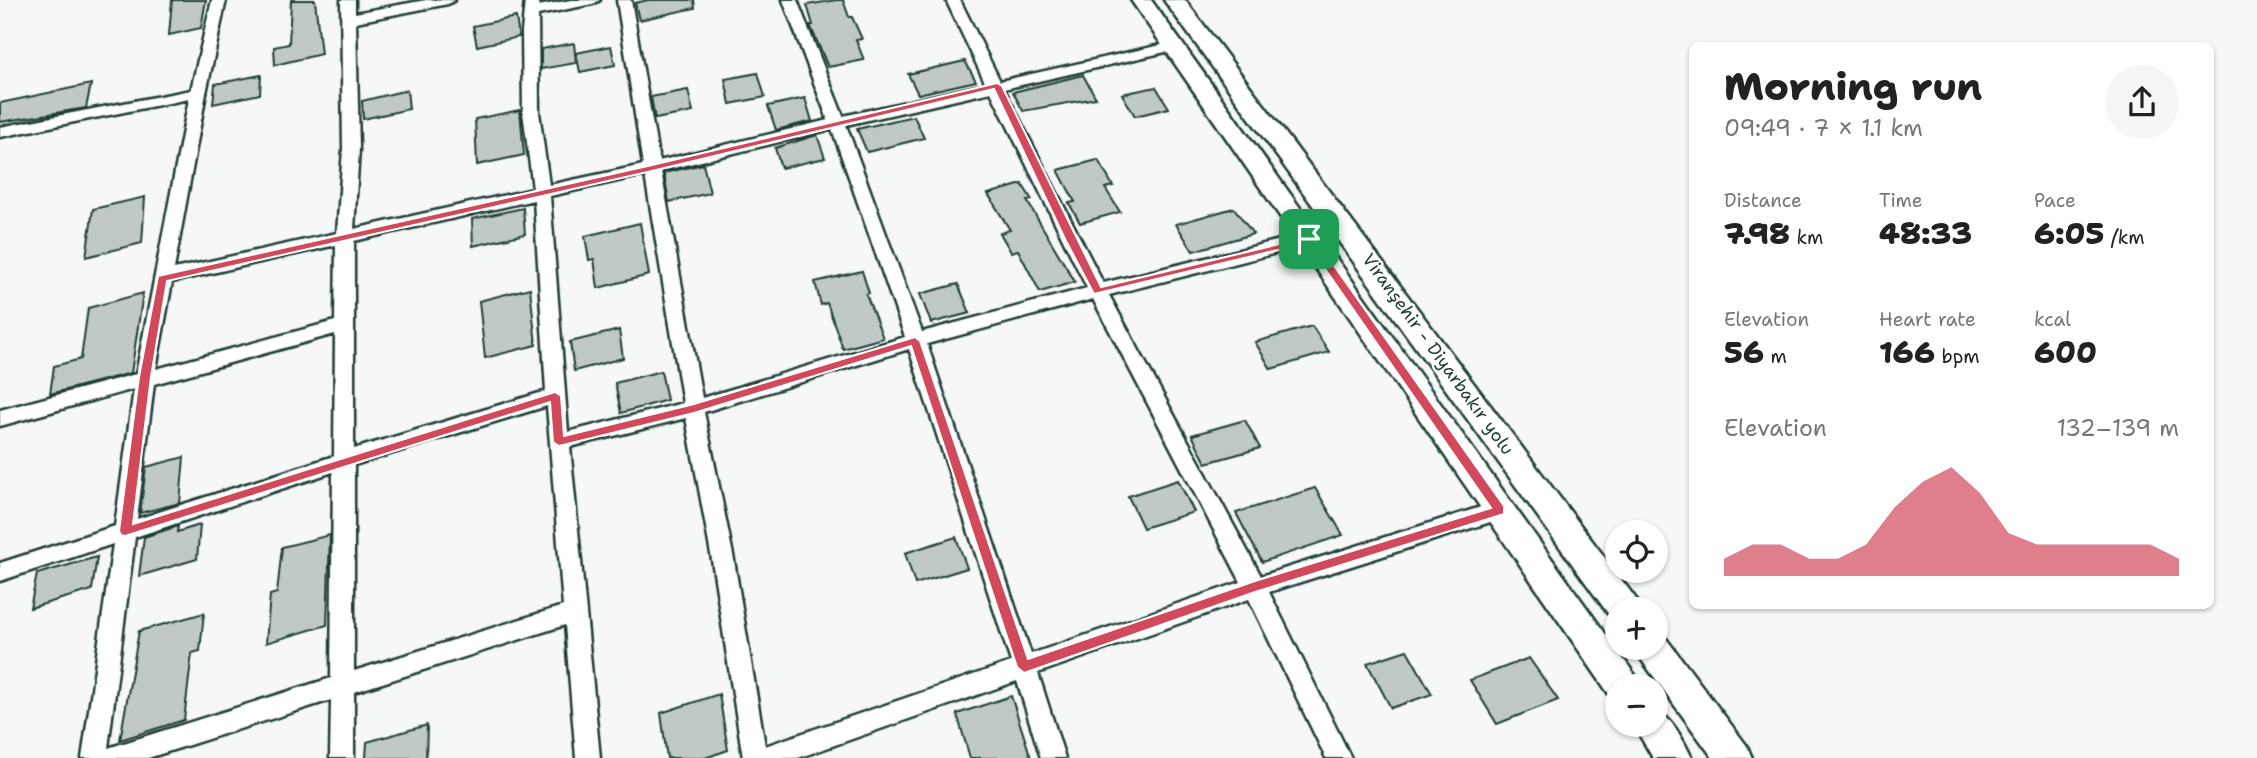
<!DOCTYPE html>
<html lang="en">
<head>
<meta charset="utf-8">
<style>
  body { margin:0; font-family:"Shantell Sans",sans-serif; background:#f6f6f6; color:#222; height:100vh; display:flex; flex-direction:column; font-size:26px; white-space:nowrap }
  * { box-sizing:border-box; margin:0 }
  p { font-size:23px; color:#767676 }
  .icon { flex:none; width:38px; height:38px; fill:none; stroke:currentColor; stroke-width:2; stroke-linecap:round; stroke-linejoin:round }
  .map { position:relative; flex:1; overflow:hidden }
  .drawer { position:absolute; left:1689px; top:42px; width:525px; height:567px; display:flex; flex-direction:column; background:#fff; border-radius:10px; box-shadow:0 2px 5px #0004 }
  .drawer>* { flex:none }
  .buttons { position:absolute; left:1605px; top:520px; display:grid; gap:14px }
  .buttons a { display:grid; place-items:center; width:63px; height:63px; border-radius:50%; background:#fff; box-shadow:0 2px 5px #0004; font-size:35px }
  .pin { position:absolute; display:grid; place-items:center; width:60px; height:60px; color:#fff; margin:-30px; border-radius:14px; box-shadow:0 4px 10px #0006 }
  .round { display:grid; place-items:center; flex:none; width:74px; height:74px; border-radius:37px; background:#f6f6f6 }
  .headline { display:flex; align-items:center; justify-content:space-between; height:119px; padding:0 35px }
  h1 { font-size:38px; font-weight:800; line-height:52px }
  .metrics { display:grid; grid-template-columns:repeat(3,1fr); gap:10px; height:119px; padding:7px 35px }
  .metrics div { display:grid; align-content:center }
  .metrics b { font-size:30px; font-weight:800 }
  .metrics small { font-size:19px; font-weight:400 }
  .metrics p { font-size:19px }
  .chart { height:196px; padding:14px 35px }
  .chart p { display:flex; justify-content:space-between }
  .chart svg { width:100%; height:126px; margin-top:7px; fill:#d1495b; opacity:.7 }
  .map>svg:first-child { display:block }
  .building { fill:#c0c9c6; stroke:#1f3d34; stroke-width:2 }
  .lines { fill:none; stroke-linecap:round; stroke-linejoin:round }
  .street-casing { stroke:#1f3d34; stroke-width:5 }
  .secondary-casing { stroke:#1f3d34; stroke-width:5 }
  .street { fill:#fff; fill-rule:evenodd }
  .secondary { fill:#fff; fill-rule:evenodd }
  .route { fill:#d1495b; stroke:#fff; stroke-width:2; fill-rule:evenodd }
  .labels { text-anchor:middle; stroke-width:5; stroke-linejoin:round; paint-order:stroke }
  .street-label { font-size:18px; fill:#1f3d34; stroke:#fff }
</style>
</head>
<body>
<div class="map">
<svg width="2257" height="758" viewBox="0 0 2257 758">
  <rect width="100%" height="100%" fill="#f6f7f7"/>
  <filter id="ink" filterUnits="userSpaceOnUse"><feTurbulence type="fractalNoise" baseFrequency=".0143" numOctaves="2"/><feDisplacementMap in="SourceGraphic" scale="14" xChannelSelector="R" yChannelSelector="G"/><feConvolveMatrix kernelMatrix="1 2 1 2 8 2 1 2 1" color-interpolation-filters="sRGB"/></filter>
  <g filter="url(#ink)">
    <g class="building">
      <path d="M172 0H206L201 28 169 35Z"/>
      <path d="M291 0H315L321 54 275 65 274 47 289 44Z"/>
      <path d="M648 0H694L695 8 639 20 635 3Z"/>
      <path d="M836 0H843L849 17H852L862 39 856 40 864 60 828 67 810 25H813L807 5Z"/>
      <path d="M516 17 519 37 477 46 473 26Z"/>
      <path d="M574 43 576 63 541 69V49Z"/>
      <path d="M611 46 615 65 580 72 576 53Z"/>
      <path d="M965 61 976 81 918 94 908 74Z"/>
      <path d="M758 73 765 97 730 104 725 79Z"/>
      <path d="M261 75 260 94 213 104 215 84Z"/>
      <path d="M1083 75 1096 98 1023 111 1013 92Z"/>
      <path d="M91 84 86 108 0 122V103Z"/>
      <path d="M1156 87 1169 108 1135 116 1122 94Z"/>
      <path d="M407 90 409 109 363 119 362 101Z"/>
      <path d="M688 90 693 112 655 119 651 97Z"/>
      <path d="M805 98 812 121 776 130 768 106Z"/>
      <path d="M520 110 524 155 477 165 475 119Z"/>
      <path d="M914 116 924 138 867 152 857 129Z"/>
      <path d="M817 135 825 158 781 168 775 148Z"/>
      <path d="M1098 160 1113 186 1105 188 1120 212 1080 223 1069 203 1075 202 1058 170Z"/>
      <path d="M703 164 710 193 669 202 664 173Z"/>
      <path d="M1022 184 1032 200 1027 201 1075 282 1040 292 1018 250 1011 252 1000 233 1010 230 988 194Z"/>
      <path d="M145 197 142 243 86 257 93 209Z"/>
      <path d="M523 208 525 234 473 246 472 219Z"/>
      <path d="M1234 208 1253 234 1193 251 1176 224Z"/>
      <path d="M640 223 649 275 598 288 594 259 589 260 585 236Z"/>
      <path d="M862 271 869 293 866 294 883 338 843 349 827 303 821 305 815 282Z"/>
      <path d="M958 284 970 313 931 323 920 294Z"/>
      <path d="M530 288 536 345 485 358 479 301Z"/>
      <path d="M143 293 131 373 50 394 54 366 81 359 88 308Z"/>
      <path d="M1312 326 1329 352 1271 369 1255 342Z"/>
      <path d="M619 330 623 358 574 371 570 342Z"/>
      <path d="M661 371 667 400 621 413 615 383Z"/>
      <path d="M1245 420 1260 448 1206 463 1192 435Z"/>
      <path d="M184 457 180 503 140 513 146 467Z"/>
      <path d="M1178 480 1194 512 1143 528 1128 496Z"/>
      <path d="M1315 488 1343 535 1262 562 1236 513Z"/>
      <path d="M200 525 197 559 139 576 144 537 178 526 177 532Z"/>
      <path d="M330 535 327 625 266 643 270 595 277 593 282 547Z"/>
      <path d="M956 537 967 568 915 584 905 553Z"/>
      <path d="M97 557 92 590 30 608 37 574Z"/>
      <path d="M204 613 200 651 192 653 184 720 120 740 139 631Z"/>
      <path d="M1407 650 1432 694 1391 708 1367 663Z"/>
      <path d="M1529 658 1558 700 1497 724 1470 680Z"/>
      <path d="M719 694 728 750 705 758H667L661 713Z"/>
      <path d="M1011 696 1031 758H970L957 714Z"/>
      <path d="M427 725 426 758H366L367 742Z"/>
    </g>
    <g class="lines">
      <defs>
        <path id="street" d="M212 0H226L206 93 174 269 337 233 343 149 341 0H355V13L426 0H455L448 4 356 22 359 149 354 229 533 189 523 112 522 32 525 0H539L538 6 571 0H600L593 4 538 15 539 112 549 185 643 165 617 0H631L659 161 828 120 783 0H797L843 116 986 84 946 0H960L1000 81 1174 42 1179 43 1181 46 1179 49 1004 89 1103 283 1309 233 1318 239 1309 245 1109 295 1261 576 1500 501 1507 504 1511 510 1507 516 1500 519 1269 592 1351 758H1326L1249 599 1038 673 1065 758H1041L1017 681 798 758H743L712 560 686 418 570 447 600 758H576L565 625 354 692V758H330L331 700 148 758H82L113 544 0 581V563L115 526 134 389 0 426V410L136 374 189 99 0 137V127L191 90ZM991 92 1087 288 922 332 846 125ZM832 129 905 337 702 398 661 171ZM645 175 683 403 568 432 550 196ZM534 200 546 391 354 449V241ZM336 245 335 321 156 369 172 282ZM1093 299 1241 582 1031 654 927 344ZM335 334 334 456 137 519 154 384ZM909 349 1011 662 765 746 734 560 704 412ZM547 406 563 606 354 671V465ZM333 472 331 678 108 748 135 537Z"/>
        <g id="secondary">
          <path d="M1131 0H1151L1635 675 1640 686H1617V699L1611 697Z"/>
          <path d="M1164 0H1185L1636 599 1640 609H1617V621L1612 619Z"/>
          <path d="M1656 634 1665 637 1747 746 1752 758H1713L1641 659 1637 648H1656Z"/>
          <path d="M1656 710C1671 716 1685 743 1692 758H1653L1633 724H1656Z"/>
        </g>
      </defs>
      <use href="#street" class="street-casing"/>
      <use href="#secondary" class="secondary-casing"/>
      <use href="#street" class="street"/>
      <use href="#secondary" class="secondary"/>
    </g>
  </g>
  <path class="route" d="M997 83 1002 86 1101 287 1313 236 1504 506V514L1255 592 1024 673 1017 667 911 346 694 413 559 446 553 442 550 402 125 536 121 535 119 531 139 377 158 276 652 165ZM994 89 1065 239 1094 294 1307 243 1491 508 1255 581 1028 659 920 341 915 337 694 404 564 436 561 396 555 392 133 524 151 377 167 281 652 171Z"/>
  <g class="labels">
    <g class="street-label">
      <text transform="translate(1438 354) rotate(54)" y="6">Viranşehir - Diyarbakır yolu</text>
    </g>
  </g>
</svg>
<div class="buttons">
<a><svg class="icon" aria-label="locate" viewBox="0 0 24 24"><circle cx="12" cy="12" r="6"/><path d="M12 2v4M12 18v4M2 12h4M18 12h4"/></svg></a>
<a>+</a>
<a>−</a>
</div>
<div class="pin" style="left:1309px;top:239px;background:#1e9e55"><svg class="icon" aria-label="arrive" viewBox="0 0 24 24"><path d="M6 21V4h12l-3 4 3 4H6"/></svg></div>
<section class="drawer">
<div class="headline"><div><h1>Morning run</h1><p>09:49 · 7 × 1.1 km</p></div><a class="round"><svg class="icon" aria-label="share" viewBox="0 0 24 24"><path d="M12 15V3M7 8l5-5 5 5M5 13v7h14v-7"/></svg></a></div>
<div class="metrics">
<div><p>Distance</p><b>7.98<small> km</small></b></div>
<div><p>Time</p><b>48:33</b></div>
<div><p>Pace</p><b>6:05<small> /km</small></b></div>
</div>
<div class="metrics">
<div><p>Elevation</p><b>56<small> m</small></b></div>
<div><p>Heart rate</p><b>166<small> bpm</small></b></div>
<div><p>kcal</p><b>600</b></div>
</div>
<div class="chart"><p><span>Elevation</span>132–139 m</p>
<svg viewBox="0 0 160 44" preserveAspectRatio="none"><path d="M0 44V38L10 33L20 33L30 38L40 38L50 33L60 20L70 11L80 6L90 15L100 29L110 33L120 33L130 33L140 33L150 33L160 38V44z"/></svg>
</div>
</section>
</div>
</body>
</html>
